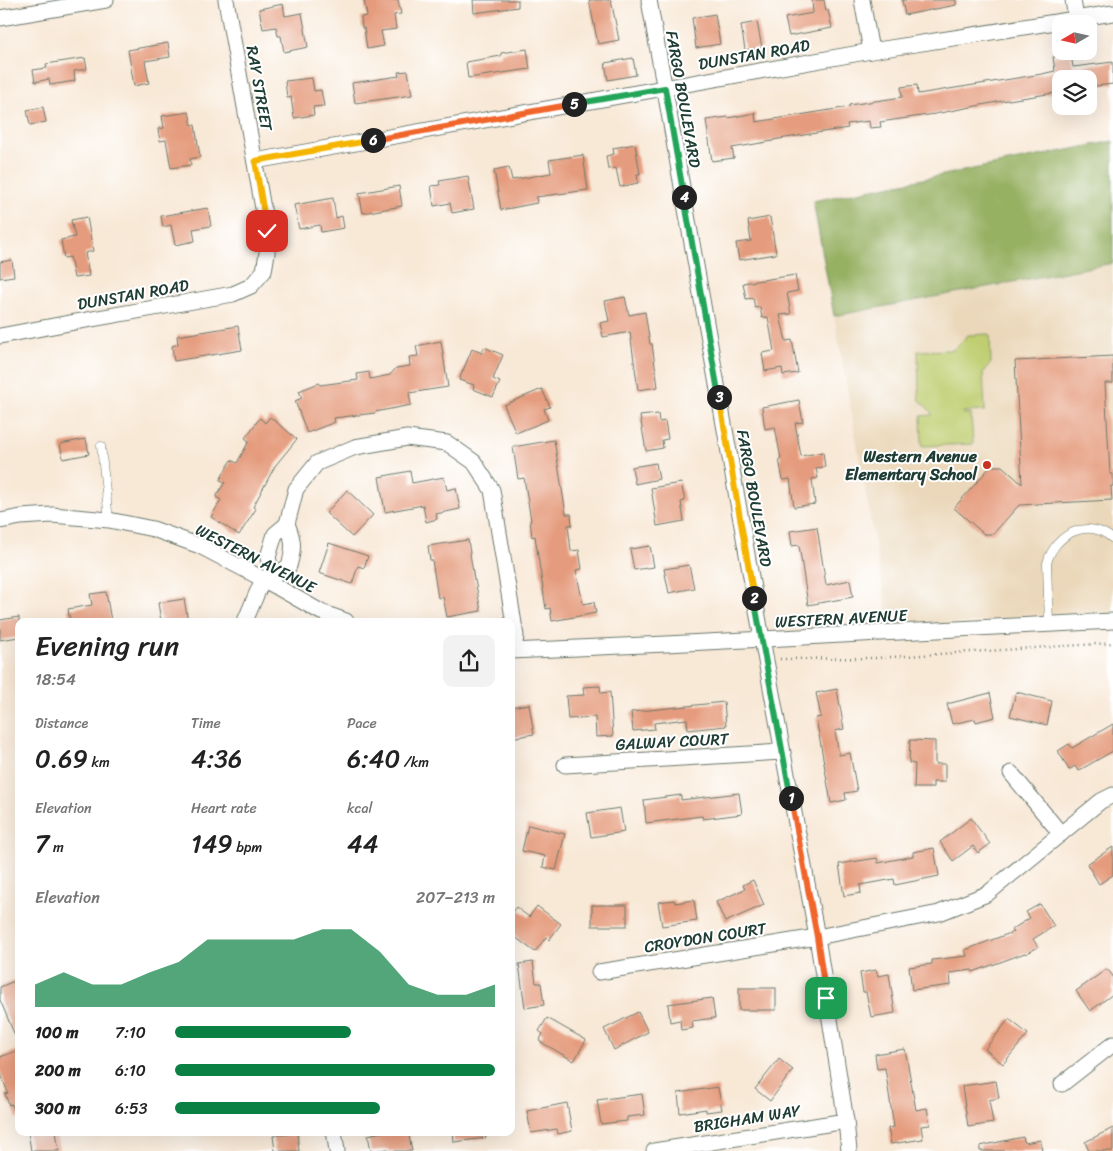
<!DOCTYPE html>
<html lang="en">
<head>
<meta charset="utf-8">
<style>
  body { margin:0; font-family:Sriracha,sans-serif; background:#f2f2f2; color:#222; height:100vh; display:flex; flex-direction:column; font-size:19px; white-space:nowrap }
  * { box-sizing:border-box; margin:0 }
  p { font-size:16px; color:#767676 }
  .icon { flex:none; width:28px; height:28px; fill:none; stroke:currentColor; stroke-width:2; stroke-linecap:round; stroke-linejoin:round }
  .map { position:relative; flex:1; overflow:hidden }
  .panel { position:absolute; left:15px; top:618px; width:500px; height:518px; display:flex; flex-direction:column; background:#fff; border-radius:10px; box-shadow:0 5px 20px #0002 }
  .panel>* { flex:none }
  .needle { width:32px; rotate:261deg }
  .fabs { position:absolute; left:1052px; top:15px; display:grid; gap:10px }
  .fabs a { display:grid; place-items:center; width:45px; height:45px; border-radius:10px; background:#fff; box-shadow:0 5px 20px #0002; font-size:25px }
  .pin { position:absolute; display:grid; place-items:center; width:42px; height:42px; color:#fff; margin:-21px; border-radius:10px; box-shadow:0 2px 8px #0006 }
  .km { position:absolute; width:25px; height:25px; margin:-12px; border-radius:50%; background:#222; color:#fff; font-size:14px; line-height:25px; text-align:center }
  .round { display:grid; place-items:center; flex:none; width:52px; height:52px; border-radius:10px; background:#f2f2f2 }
  .headline { display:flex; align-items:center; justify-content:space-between; height:85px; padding:0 20px }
  h1 { font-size:28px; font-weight:600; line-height:38px }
  .figures { display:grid; grid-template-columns:repeat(3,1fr); gap:8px; height:85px; padding:5px 20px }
  .figures div { display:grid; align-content:center }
  .figures b { font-size:25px; font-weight:600 }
  .figures small { font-size:14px; font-weight:400 }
  .figures p { font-size:14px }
  .chart { height:140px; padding:10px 20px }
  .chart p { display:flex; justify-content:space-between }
  .chart svg { width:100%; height:90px; margin-top:5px; fill:#0b8043; opacity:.7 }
  ul { padding:0 20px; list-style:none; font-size:16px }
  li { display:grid; grid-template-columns:80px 60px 1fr; align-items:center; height:38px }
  li i { height:12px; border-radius:6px; background:#0b8043 }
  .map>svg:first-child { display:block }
  .built { fill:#ebd8ba }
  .green { fill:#bfce71; stroke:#6f8652 }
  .forest { fill:#97b163; stroke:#5b774c }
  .building { fill:#e59b7d }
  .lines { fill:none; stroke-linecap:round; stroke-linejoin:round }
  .service-casing { stroke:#6b796d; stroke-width:9 }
  .minor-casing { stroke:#6b796d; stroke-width:17 }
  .path { stroke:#6b796d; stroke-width:2.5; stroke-dasharray:1 4; stroke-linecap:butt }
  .service { stroke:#fff; stroke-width:8 }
  .minor { stroke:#fff; stroke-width:15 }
  .split-1-casing { stroke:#fff; stroke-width:10 }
  .split-2-casing { stroke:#fff; stroke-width:10 }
  .split-3-casing { stroke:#fff; stroke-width:10 }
  .split-4-casing { stroke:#fff; stroke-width:10 }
  .split-5-casing { stroke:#fff; stroke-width:10 }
  .split-6-casing { stroke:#fff; stroke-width:10 }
  .split-7-casing { stroke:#fff; stroke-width:10 }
  .split-1 { stroke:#f0652b; stroke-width:6 }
  .split-2 { stroke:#22a559; stroke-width:6 }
  .split-3 { stroke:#f5b400; stroke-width:6 }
  .split-4 { stroke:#22a559; stroke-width:6 }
  .split-5 { stroke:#22a559; stroke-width:6 }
  .split-6 { stroke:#f0652b; stroke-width:6 }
  .split-7 { stroke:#f5b400; stroke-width:6 }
  .poi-dot { fill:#c8321e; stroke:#fff; stroke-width:2 }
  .labels { text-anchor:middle; stroke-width:4; stroke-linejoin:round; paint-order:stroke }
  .street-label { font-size:16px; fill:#1f3d34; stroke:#fff }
  .poi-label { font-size:16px; font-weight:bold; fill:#1f3d34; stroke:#fff; text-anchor:end }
</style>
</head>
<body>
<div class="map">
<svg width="1113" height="1151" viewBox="0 0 1113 1151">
  <rect width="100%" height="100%" fill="#fff"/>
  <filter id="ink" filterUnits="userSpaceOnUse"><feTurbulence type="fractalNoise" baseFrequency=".02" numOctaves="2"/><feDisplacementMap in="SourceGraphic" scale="10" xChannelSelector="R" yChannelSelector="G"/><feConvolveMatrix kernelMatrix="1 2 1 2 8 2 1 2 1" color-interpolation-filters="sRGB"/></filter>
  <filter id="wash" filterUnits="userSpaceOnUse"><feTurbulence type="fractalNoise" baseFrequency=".0096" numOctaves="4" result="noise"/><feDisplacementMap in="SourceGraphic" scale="20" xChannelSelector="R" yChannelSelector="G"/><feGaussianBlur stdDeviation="1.12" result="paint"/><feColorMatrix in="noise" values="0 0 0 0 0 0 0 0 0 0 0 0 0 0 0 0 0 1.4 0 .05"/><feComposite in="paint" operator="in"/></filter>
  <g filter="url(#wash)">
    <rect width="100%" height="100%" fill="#f8e8d6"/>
    <path class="built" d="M1113 263V614L890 628 834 316Z"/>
    <path class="green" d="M990 334 991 363 983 373 985 411 963 412 964 414H971L973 444 922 446 921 416 932 415V413L919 399 918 351 953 350 968 335Z"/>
    <path class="forest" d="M1113 141V263L834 316 813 201Z"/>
    <g id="blocks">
      <g class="building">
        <path d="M364 0H398L401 14 394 15 396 29 381 31 384 46 367 49 364 28H362L361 17 367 16Z"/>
        <path d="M473 0H518V7L474 13Z"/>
        <path d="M589 0H611L619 40 598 44Z"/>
        <path d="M812 0H824L826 11 828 10 832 28 789 36 785 18 813 13Z"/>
        <path d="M902 0H956V5L905 15Z"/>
        <path d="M283 4 285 16 302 13 308 47 284 52 281 36H278L276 27 263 29 259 9Z"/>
        <path d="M715 14 720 44 696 48 692 18Z"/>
        <path d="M757 22 762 48 745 50 741 25Z"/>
        <path d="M168 43 170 57 145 61 149 83 134 86 128 50Z"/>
        <path d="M527 49 530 69 468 78 466 62 501 56V53Z"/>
        <path d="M1071 54 1073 67 1113 62V84L1089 87V79H1061V92L1002 101 935 114 880 122 881 127 870 128 869 121 847 124 848 128 773 140V141L732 148 734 158 712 161 706 120 728 117V118L755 113 756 122 849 107V105L882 100 902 97 901 87 917 85 918 94 1042 74 1055 71 1053 57Z"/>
        <path d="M85 58 87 69 74 71 75 81 50 85 49 79 35 82 33 70 47 68 46 64Z"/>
        <path d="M633 58 636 75 608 80 605 63Z"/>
        <path d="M408 71 412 95 355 103 352 83 399 76 398 72Z"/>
        <path d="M312 78 314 91 321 90 324 106 313 107 314 115 294 118 291 97 287 98 285 81Z"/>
        <path d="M43 107 46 122 30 125 27 110Z"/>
        <path d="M189 112 192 125H195L200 157 190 159 191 165 171 168 166 140 160 141 158 129 164 128 162 116Z"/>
        <path d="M635 144 640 174H637L638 183 620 187 616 168 608 169 606 156 614 154 613 148Z"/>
        <path d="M583 155 588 190 536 197 537 203 501 210 494 170 509 167 512 180 551 173 549 160Z"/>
        <path d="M468 176 474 209 452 213 450 203 434 206 431 186 440 185 439 181Z"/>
        <path d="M399 186 402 206 363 213 359 193Z"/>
        <path d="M333 198 336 218 342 216 344 228 321 232 320 225 299 229 294 205Z"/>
        <path d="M208 208 211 226 193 229 195 241 175 245 171 225 163 227 161 216Z"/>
        <path d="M87 217 93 251 85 253 89 276 74 278 70 257 64 258 61 240 75 237 71 220Z"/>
        <path d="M770 217 776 254 739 260 736 243 751 241 748 221Z"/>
        <path d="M12 260 14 276 0 278V262Z"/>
        <path d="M795 275 798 291 787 293 791 314 780 315 786 341 792 340 798 373 783 375 782 368 765 371 762 353 774 351 768 317 762 318 760 307 755 308 753 298 746 299 743 283Z"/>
        <path d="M625 297 629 315 645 312 650 344H652L658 387 638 390 630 332 603 337 600 323 609 321 605 301Z"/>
        <path d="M238 326 242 350 174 361 172 346 178 344 177 336Z"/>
        <path d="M441 341 448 387 409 393 411 405 375 412V413L334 418 335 422 307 433 295 401 302 398 299 391 319 383 320 385 358 380 357 374 369 372 370 379 390 375 396 368 410 366 409 357 418 356 416 346Z"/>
        <path d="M484 347 503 355 493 379 500 382 493 397 473 389 474 385 459 380 472 349 482 353Z"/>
        <path d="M1113 356V383H1105L1110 474H1113V486H1111L1112 500 1019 505 993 534H984L954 508 991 466H1002L1022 484 1015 361Z"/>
        <path d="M542 389 550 407 544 409 548 420 516 433 504 405Z"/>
        <path d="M799 400 803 422 795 423 801 456 823 452 825 467 816 468 818 478 812 479 815 504 794 507 790 479 783 480 779 459H781L775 427 765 429 762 407Z"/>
        <path d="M658 414 659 422 665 421 668 439 662 440 663 448 646 451 640 416Z"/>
        <path d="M270 417 297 439 275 466 253 507 256 509 239 535 211 517 221 500 216 497 225 482 220 480 231 460 237 463 249 441 245 438 260 418 265 423Z"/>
        <path d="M86 439 89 454 63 459 60 444Z"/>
        <path d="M554 440 566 514H571L572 525H568L571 551 579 550 582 569 576 570 583 604 594 602 596 613 552 621 550 608 546 609 535 536 532 537 530 520H531L524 478 518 479 513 447Z"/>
        <path d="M656 463 659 479 635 484 632 467Z"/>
        <path d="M410 471 412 483 444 477 447 490 456 488 460 509 436 514 437 519 426 522 423 505 385 512 379 477Z"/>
        <path d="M681 483 685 501 681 502 684 521 657 526 651 488Z"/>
        <path d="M347 490 373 515 352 537 326 513Z"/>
        <path d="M817 527 826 585 850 580 853 597 808 605 799 545 792 546 790 531Z"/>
        <path d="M468 540 474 580H475L481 611 447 617 443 597 438 598 432 560H430L428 546Z"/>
        <path d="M329 543 368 556 364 568 358 566 352 584 319 573Z"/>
        <path d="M650 546 654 567 634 570 630 549Z"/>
        <path d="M689 565 694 588 669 593 664 569Z"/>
        <path d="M106 592 111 621H70L68 609 92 605 90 594Z"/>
        <path d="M184 599 188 621H161L158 603Z"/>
        <path d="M19 617V637L0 640V620Z"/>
        <path d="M600 686 601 693 610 692 613 736 596 737 595 717 568 719 566 696 584 695 583 687Z"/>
        <path d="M837 689 844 729 835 731 839 755 850 753 857 791 845 793 846 800 831 803 816 718 821 717 816 693Z"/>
        <path d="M1016 692 1052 701 1047 725 1010 716Z"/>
        <path d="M990 693 995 717 976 722 975 719 952 724 947 704Z"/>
        <path d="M724 702 726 726 688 730 687 719 654 723 655 729 633 731 631 712Z"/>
        <path d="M529 704 534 734 511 738V707Z"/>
        <path d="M1113 724V751L1078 771 1075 766 1069 770 1058 751 1069 744 1072 748Z"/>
        <path d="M910 740 935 741V764H945V782H933V788H914L915 764 909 763Z"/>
        <path d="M739 793 742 814 703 819 702 816 646 823 644 800 681 795V800Z"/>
        <path d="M620 808 624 832 591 837 587 813Z"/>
        <path d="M971 818 990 844 978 853 973 846 953 861 940 842Z"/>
        <path d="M528 825 565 834 556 870 543 867 545 856 522 851Z"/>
        <path d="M1113 847V875L1099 884 1087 864Z"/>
        <path d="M934 848 939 876 895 885 894 879 860 885 861 893 844 896 839 864 877 858 878 863 913 856V852Z"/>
        <path d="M753 880 764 905 725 922 716 902 745 889 743 885Z"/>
        <path d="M674 900 675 903 694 900 697 921 662 926 658 902Z"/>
        <path d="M1040 904 1054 926 1033 939 1038 947 1026 954 1025 953 973 972 972 970 950 973 951 985 912 990 909 967 932 964V960L967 956 965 950 1013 932 1011 930 1030 918 1026 912Z"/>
        <rect x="592" y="905" width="35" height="21"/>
        <path d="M537 906 561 924 549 940 546 937 535 952 511 934V913L516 907 529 917Z"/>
        <path d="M533 962 536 983H541L544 1005 525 1008 519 964Z"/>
        <path d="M1107 969 1113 976V994L1090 1011 1076 991Z"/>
        <path d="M876 970 878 976 889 974 895 1013 871 1017 866 992H863L860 973Z"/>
        <path d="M19 979V1045L0 1000V987Z"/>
        <rect x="739" y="988" width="37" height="22"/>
        <path d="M712 998 715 1018 692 1021 693 1028 681 1030 680 1020 670 1022 668 1004Z"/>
        <path d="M638 1012 648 1032 614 1050 604 1029Z"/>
        <path d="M547 1018 586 1040 574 1061 539 1041 543 1034 539 1031Z"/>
        <path d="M1009 1019 1028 1034 1003 1064 985 1049Z"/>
        <path d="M905 1049 916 1110 927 1108 930 1125 921 1126 923 1139 891 1144 888 1128 894 1127 885 1068 877 1069 875 1054Z"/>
        <path d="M19 1050V1119H17L12 1104 9 1105 5 1094 8 1093 0 1071V1057Z"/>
        <path d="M779 1059 793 1070 770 1101 755 1089Z"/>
        <path d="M996 1081 999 1098 989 1100 993 1123 968 1127 962 1086Z"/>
        <path d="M718 1087 722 1110 706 1112V1109L680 1113 678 1093Z"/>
        <path d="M642 1094 645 1115 627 1117V1121L601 1124 597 1100Z"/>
        <path d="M567 1103 572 1131 558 1134 557 1129 531 1133 527 1111Z"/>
        <path d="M1113 1128V1151H1089L1085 1142Z"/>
        <path d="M28 1131H56L59 1151H31Z"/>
        <path d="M386 1131H408L412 1151H388V1149L371 1151 368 1135Z"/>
        <path d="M453 1131H486V1138L454 1142Z"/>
        <path d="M297 1133 299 1151H275L273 1136Z"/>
        <path d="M1023 1137 1025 1143 1040 1140 1042 1151H980V1146Z"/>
      </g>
    </g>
  </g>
  <g filter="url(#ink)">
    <use href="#blocks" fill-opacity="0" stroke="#6b796d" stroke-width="1"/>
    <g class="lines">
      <defs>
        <g id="service">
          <path d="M101 446 109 520"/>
          <path d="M1049 625 1047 563C1055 534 1087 517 1113 539"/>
        </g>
        <g id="minor">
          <path d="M649 0 762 639 817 937 846 1121 849 1151"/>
          <path d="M862 0 871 51"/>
          <path d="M1073 0 1076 19"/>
          <path d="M0 18 106 0"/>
          <path d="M255 161 871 51 1113 13"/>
          <path d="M0 336 64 324 233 294 251 286 264 271 267 253V231L226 0"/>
          <path d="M0 521 21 517 52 515 109 520 153 529 200 546 263 579 321 612 346 621"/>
          <path d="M287 524 296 489 317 463 355 447 407 438 447 443 474 462 492 490 516 636 514 650"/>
          <path d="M287 524C294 540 294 549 289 566L280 572 272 574 268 557 275 534Z"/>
          <path d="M245 621 263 579"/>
          <path d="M511 651 666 644 1113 621"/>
          <path d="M565 765 782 752"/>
          <path d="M1011 773 1061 834"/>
          <path d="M599 972 817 937 939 913 987 894 1101 801 1113 795"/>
          <path d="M1062 1084 1113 1044"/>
          <path d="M334 1131 337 1151"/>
          <path d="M654 1151 846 1121"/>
        </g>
      </defs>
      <use href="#service" class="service-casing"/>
      <use href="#minor" class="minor-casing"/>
      <path class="path" d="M780 659 875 658 1113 643"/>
      <use href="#service" class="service"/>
      <use href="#minor" class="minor"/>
    </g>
  </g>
  <g class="lines" filter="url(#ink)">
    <defs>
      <path id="split-1" d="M791 798 817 937 826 998"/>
      <path id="split-2" d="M754 598 791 798"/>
      <path id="split-3" d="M719 397 754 598"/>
      <path id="split-4" d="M684 197 719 397"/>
      <path id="split-5" d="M574 104 665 88 684 197"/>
      <path id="split-6" d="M373 140 574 104"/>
      <path id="split-7" d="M267 231 255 161 373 140"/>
    </defs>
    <use href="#split-1" class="split-1-casing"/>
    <use href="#split-2" class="split-2-casing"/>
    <use href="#split-3" class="split-3-casing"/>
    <use href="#split-4" class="split-4-casing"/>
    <use href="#split-5" class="split-5-casing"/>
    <use href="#split-6" class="split-6-casing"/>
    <use href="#split-7" class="split-7-casing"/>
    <use href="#split-1" class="split-1"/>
    <use href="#split-2" class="split-2"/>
    <use href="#split-3" class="split-3"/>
    <use href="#split-4" class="split-4"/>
    <use href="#split-5" class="split-5"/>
    <use href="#split-6" class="split-6"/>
    <use href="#split-7" class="split-7"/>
  </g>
  <circle class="poi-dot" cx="987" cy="465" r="5"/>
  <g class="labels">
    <g class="street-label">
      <text transform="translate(754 54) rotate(-10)" y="6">DUNSTAN ROAD</text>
      <text transform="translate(260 88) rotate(80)" y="6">RAY STREET</text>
      <text transform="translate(684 99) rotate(80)" y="6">FARGO BOULEVARD</text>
      <text transform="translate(133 294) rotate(-10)" y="6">DUNSTAN ROAD</text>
      <text transform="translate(755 498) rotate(80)" y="6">FARGO BOULEVARD</text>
      <text transform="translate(256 558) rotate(27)" y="6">WESTERN AVENUE</text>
      <text transform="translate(841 618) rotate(-3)" y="6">WESTERN AVENUE</text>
      <text transform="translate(672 741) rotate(-3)" y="6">GALWAY COURT</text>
      <text transform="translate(705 937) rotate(-9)" y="6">CROYDON COURT</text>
      <text transform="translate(747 1118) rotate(-9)" y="6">BRIGHAM WAY</text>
    </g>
    <g class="poi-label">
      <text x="977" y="462">Western Avenue<tspan x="977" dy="18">Elementary School</tspan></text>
    </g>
  </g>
</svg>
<div class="fabs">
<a><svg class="needle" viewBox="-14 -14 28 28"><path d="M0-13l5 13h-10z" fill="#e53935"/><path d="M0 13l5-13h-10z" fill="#767676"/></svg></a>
<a><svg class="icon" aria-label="layers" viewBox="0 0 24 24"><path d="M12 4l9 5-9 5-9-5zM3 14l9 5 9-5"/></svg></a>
</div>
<div class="pin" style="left:826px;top:998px;background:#1e9e55"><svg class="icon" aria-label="arrive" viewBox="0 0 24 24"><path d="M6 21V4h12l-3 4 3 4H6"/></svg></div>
<div class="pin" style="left:267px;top:231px;background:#d93025"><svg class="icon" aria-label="check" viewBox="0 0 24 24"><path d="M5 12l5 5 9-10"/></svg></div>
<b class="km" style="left:791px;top:798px">1</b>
<b class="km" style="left:754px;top:598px">2</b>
<b class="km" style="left:719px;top:397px">3</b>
<b class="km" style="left:684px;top:197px">4</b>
<b class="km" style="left:574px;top:104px">5</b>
<b class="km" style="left:373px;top:140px">6</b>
<section class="panel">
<div class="headline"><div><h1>Evening run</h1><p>18:54</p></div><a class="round"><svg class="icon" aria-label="share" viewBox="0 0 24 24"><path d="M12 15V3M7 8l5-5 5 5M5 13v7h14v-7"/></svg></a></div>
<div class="figures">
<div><p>Distance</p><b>0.69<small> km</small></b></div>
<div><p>Time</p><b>4:36</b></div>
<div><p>Pace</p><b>6:40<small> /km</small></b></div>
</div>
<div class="figures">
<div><p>Elevation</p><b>7<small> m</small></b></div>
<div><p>Heart rate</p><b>149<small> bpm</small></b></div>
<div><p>kcal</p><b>44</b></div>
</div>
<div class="chart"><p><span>Elevation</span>207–213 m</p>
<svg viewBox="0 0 160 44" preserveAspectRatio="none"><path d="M0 44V33L10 27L20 33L30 33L40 27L50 22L60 11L70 11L80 11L90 11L100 6L110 6L120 17L130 33L140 38L150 38L160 33V44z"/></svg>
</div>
<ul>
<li><b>100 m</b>7:10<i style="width:55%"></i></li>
<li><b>200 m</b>6:10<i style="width:100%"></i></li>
<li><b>300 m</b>6:53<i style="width:64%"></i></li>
</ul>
</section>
</div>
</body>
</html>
